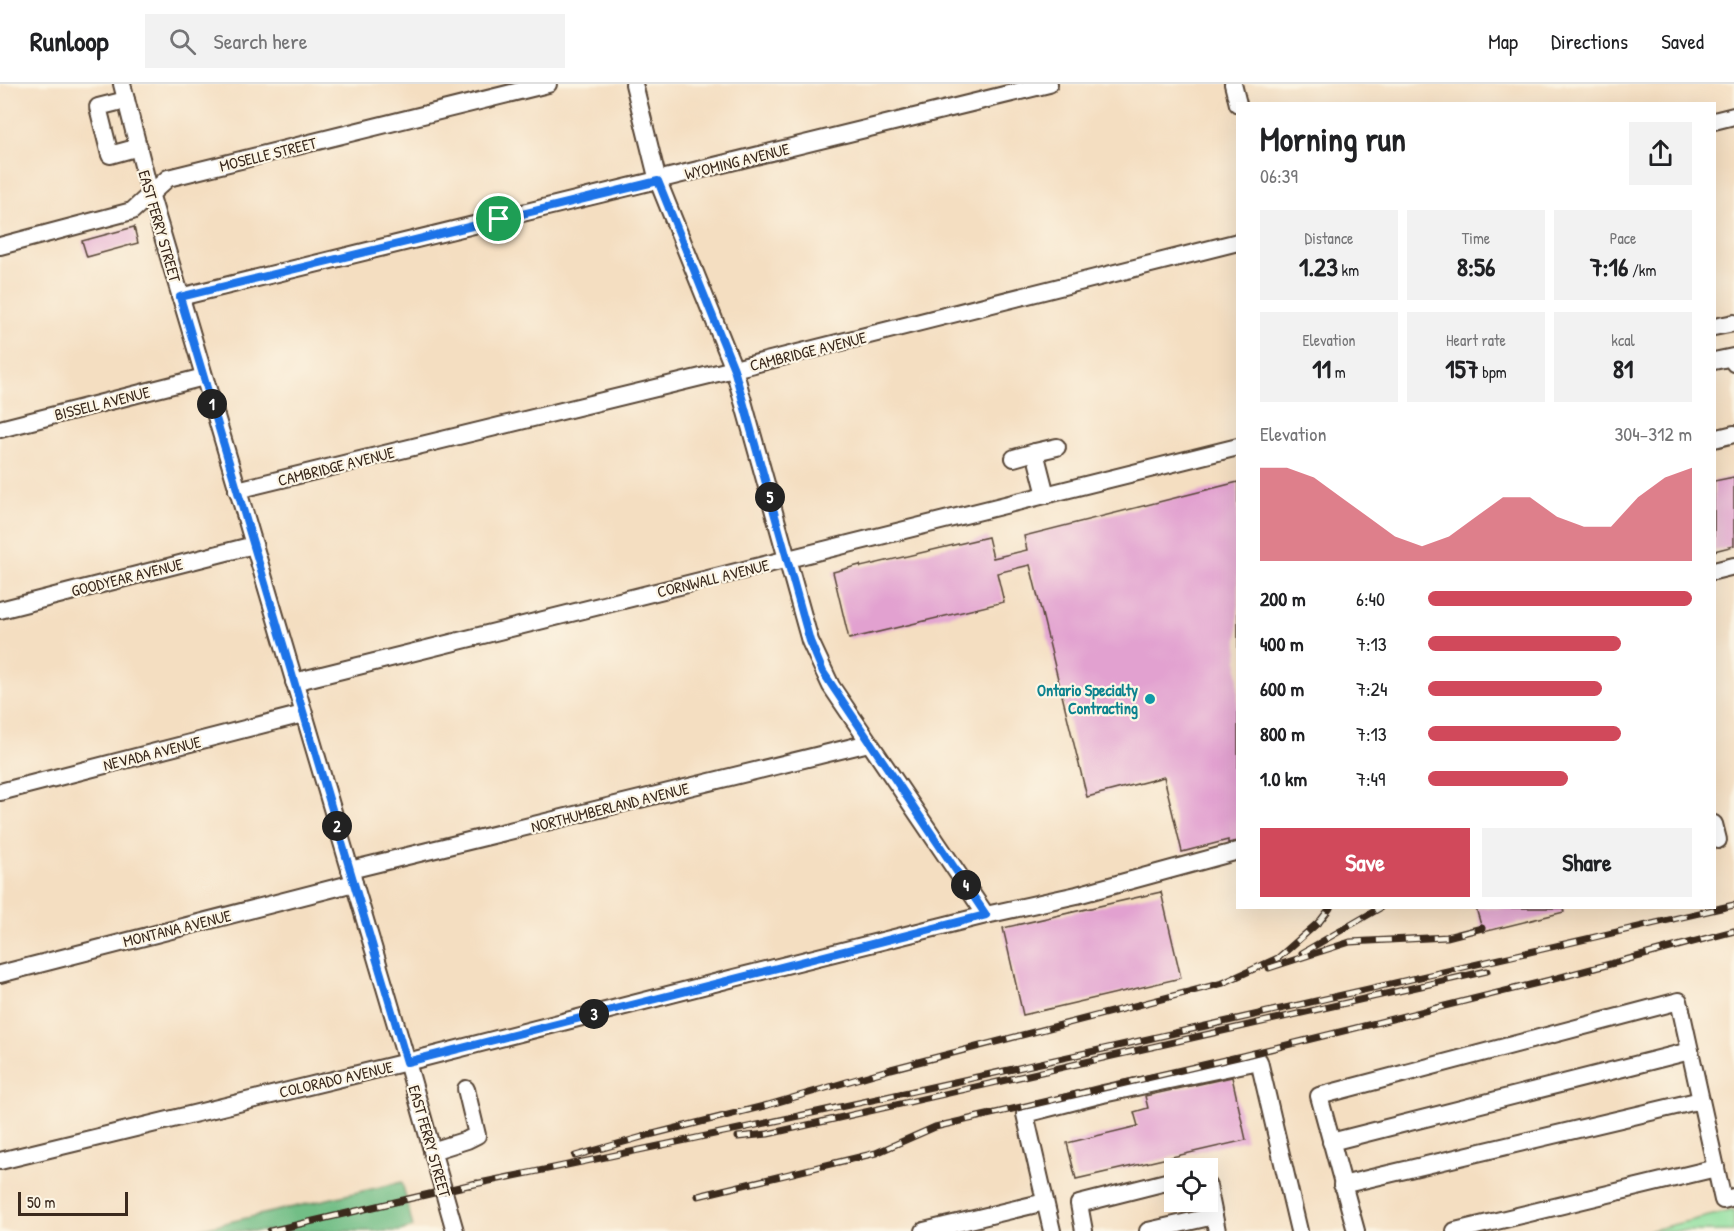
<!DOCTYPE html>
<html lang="en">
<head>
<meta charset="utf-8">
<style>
  body { margin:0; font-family:"Patrick Hand",sans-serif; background:#f2f2f2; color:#202124; height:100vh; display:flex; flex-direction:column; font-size:22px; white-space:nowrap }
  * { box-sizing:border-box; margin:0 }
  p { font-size:20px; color:#757577 }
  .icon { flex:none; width:33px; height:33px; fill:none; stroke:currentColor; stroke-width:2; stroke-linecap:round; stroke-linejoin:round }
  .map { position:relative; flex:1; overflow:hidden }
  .sheet { position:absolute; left:1236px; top:18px; width:480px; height:807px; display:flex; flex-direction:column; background:#fff; border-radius:0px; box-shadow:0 6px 24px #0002 }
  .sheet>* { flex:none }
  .fabs { position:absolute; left:1164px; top:1074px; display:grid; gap:12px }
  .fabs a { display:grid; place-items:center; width:54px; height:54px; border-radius:0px; background:#fff; box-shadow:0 6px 24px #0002; font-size:30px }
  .scale { position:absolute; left:18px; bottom:15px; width:110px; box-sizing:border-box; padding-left:6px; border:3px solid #3b2a1e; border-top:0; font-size:16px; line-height:21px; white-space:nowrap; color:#3b2a1e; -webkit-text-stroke:4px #fcf5e5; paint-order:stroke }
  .pin { position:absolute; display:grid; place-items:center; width:51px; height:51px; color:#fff; margin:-26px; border:3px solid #fff; border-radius:50%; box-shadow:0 2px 6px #0007 }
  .km { position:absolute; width:30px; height:30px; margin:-15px; border-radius:50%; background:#222; color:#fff; font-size:16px; line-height:30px; text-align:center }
  .round { display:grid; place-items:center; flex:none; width:63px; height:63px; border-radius:0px; background:#f2f2f2 }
  .headline { display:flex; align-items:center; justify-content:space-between; height:102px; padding:0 24px }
  h1 { font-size:33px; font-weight:700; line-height:45px }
  .stats { display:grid; grid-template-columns:repeat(3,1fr); gap:9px; height:102px; padding:6px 24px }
  .stats div { display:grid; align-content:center; border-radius:0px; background:#f2f2f2; text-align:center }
  .stats b { font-size:26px; font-weight:700 }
  .stats small { font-size:16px; font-weight:400 }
  .stats p { font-size:16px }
  .chart { height:168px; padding:12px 24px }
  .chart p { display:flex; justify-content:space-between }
  .chart svg { width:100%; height:108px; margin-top:6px; fill:#d1495b; opacity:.7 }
  .button { display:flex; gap:12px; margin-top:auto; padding:12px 24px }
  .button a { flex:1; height:69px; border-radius:0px; background:#d1495b; color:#fff; font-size:24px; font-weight:700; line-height:69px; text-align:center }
  .button a+a { background:#f2f2f2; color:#202124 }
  ul { padding:0 24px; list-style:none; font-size:20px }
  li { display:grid; grid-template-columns:96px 72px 1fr; align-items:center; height:45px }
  li i { height:15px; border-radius:8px; background:#d1495b }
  header { display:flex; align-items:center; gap:36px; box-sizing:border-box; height:84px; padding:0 30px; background:#fff; border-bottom:2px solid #e0e0e0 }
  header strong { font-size:28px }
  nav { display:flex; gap:33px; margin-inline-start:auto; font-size:21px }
  .search { width:420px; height:54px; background:#f2f2f2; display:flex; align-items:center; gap:15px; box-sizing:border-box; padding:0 21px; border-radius:0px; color:#757577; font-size:22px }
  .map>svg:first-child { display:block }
  .green { fill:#8edf9f; stroke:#64845e; stroke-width:1.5 }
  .forest { fill:#72be86; stroke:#567452; stroke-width:1.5 }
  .building { fill:#e2a1d0 }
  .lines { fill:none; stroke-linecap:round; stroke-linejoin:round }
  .minor-casing { stroke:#574536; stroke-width:20 }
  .minor { stroke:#fff; stroke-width:16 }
  .rail-casing { stroke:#3b2a1e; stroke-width:7 }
  .rail { stroke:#fcf5e5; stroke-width:4.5; stroke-dasharray:14; stroke-linecap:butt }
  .route-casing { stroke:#fff; stroke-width:12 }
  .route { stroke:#1a73e8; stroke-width:8 }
  .culture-dot { fill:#0f9aa8; stroke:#fcf5e5; stroke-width:2 }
  .labels { text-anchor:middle; stroke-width:4.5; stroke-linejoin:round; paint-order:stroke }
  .street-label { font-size:16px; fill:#3b2a1e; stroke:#fcf5e5 }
  .culture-label { font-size:16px; font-weight:bold; fill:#0d838f; stroke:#fcf5e5; text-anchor:end }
</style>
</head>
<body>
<header>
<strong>Runloop</strong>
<div class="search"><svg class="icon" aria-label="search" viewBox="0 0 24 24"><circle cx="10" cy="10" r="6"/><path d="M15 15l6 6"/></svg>Search here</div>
<nav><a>Map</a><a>Directions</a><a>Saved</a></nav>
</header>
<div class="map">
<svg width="1734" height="1147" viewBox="0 0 1734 1147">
  <rect width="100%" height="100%" fill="#fcf5e5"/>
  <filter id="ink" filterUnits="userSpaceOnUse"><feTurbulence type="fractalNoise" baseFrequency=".0167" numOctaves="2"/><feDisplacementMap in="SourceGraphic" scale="12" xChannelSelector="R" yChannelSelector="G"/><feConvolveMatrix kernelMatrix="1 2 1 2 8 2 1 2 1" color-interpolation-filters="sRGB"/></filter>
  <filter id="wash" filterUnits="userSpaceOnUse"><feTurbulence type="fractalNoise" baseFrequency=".008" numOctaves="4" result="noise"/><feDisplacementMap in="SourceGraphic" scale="24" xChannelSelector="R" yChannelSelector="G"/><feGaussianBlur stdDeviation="1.35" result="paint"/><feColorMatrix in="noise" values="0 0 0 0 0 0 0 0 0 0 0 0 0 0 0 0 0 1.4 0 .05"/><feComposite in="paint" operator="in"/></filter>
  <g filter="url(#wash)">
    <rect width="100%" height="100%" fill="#f4dec1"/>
    <path class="green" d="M1734 1126V1147H1647Z"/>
    <path class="forest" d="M402 1098 413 1143 399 1147H190Z"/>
    <g id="blocks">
      <g class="building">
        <path d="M134 143 138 159 87 173 82 157Z"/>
        <path d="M1734 393V462L1714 467V397Z"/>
        <path d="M1238 398V757L1228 759V756L1182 768 1164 693 1087 713 1030 481 997 489 1004 518 849 555 833 488 860 481 861 483 988 453 993 474 1027 466 1024 452Z"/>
        <path d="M1161 808 1181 894 1023 931 1003 844Z"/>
        <path d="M1476 824H1563L1564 828 1483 848Z"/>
        <path d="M1232 993 1246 1056 1076 1095 1067 1059 1138 1042 1134 1028 1148 1024 1145 1012Z"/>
      </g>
    </g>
  </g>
  <g filter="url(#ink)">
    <use href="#blocks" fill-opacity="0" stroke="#574536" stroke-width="1.5"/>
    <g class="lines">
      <defs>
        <g id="minor">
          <path d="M122 0 150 109 407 978 455 1147"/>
          <path d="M634 0 658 97 734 285 810 557 831 602 986 831"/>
          <path d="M1233 0 1238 20"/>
          <path d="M126 16 98 23 110 71 139 63"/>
          <path d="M1714 37 1734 32"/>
          <path d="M0 162 132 127 168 94 548 0"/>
          <path d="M180 213 1049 0"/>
          <path d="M1714 243 1734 239"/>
          <path d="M1714 277 1733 273 1734 279"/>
          <path d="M0 345 204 293"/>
          <path d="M1714 355 1734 350"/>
          <path d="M1014 374 1035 368"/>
          <path d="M237 406 734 285 1238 158"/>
          <path d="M1046 411 1035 368 1057 363"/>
          <path d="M1714 487 1734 482"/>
          <path d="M0 526 254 461"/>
          <path d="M294 598 1238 363"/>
          <path d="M0 708 303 630"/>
          <path d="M1714 740 1718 756"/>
          <path d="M350 786 869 659"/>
          <path d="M0 890 354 799"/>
          <path d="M1331 1058 1690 967"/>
          <path d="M432 1067 467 1056 477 1051 466 1005"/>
          <path d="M0 1077 407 978 730 895 986 831 1077 811 1238 767"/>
          <path d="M1342 1101 1701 1016"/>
          <path d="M1208 1102 1214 1132"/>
          <path d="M924 1147 1045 1118"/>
          <path d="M1052 1147 1025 1030 1103 1010 1259 977 1299 1147"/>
          <path d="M1084 1147 1079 1120 1174 1096"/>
          <path d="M1148 1147 1214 1132 1217 1147"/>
          <path d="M1356 1147 1319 1012 1679 917 1723 1116 1734 1113"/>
          <path d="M1455 1147 1716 1084"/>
        </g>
      </defs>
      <use href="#minor" class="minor-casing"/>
      <use href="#minor" class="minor"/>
      <defs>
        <g id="rail">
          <path d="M1302 869 1380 824"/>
          <path d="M1269 884 1350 858 1447 853 1482 844"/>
          <path d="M738 1053 768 1050 1487 887"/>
          <path d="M575 1072 649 1051 768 1021 891 985 1223 899 1278 874 1320 837 1330 824"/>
          <path d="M470 1101C893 1015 1313 918 1734 821"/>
          <path d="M698 1112 876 1069 935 1043 1242 972 1550 896 1734 847"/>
          <path d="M270 1147 477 1099"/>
        </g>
      </defs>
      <use href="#rail" class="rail-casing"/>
      <use href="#rail" class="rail"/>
    </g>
  </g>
  <g class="lines" filter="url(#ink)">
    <defs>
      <path id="route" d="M658 97 734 285 810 557 823 588 986 831 407 978 180 213Z"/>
    </defs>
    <use href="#route" class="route-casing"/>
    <use href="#route" class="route"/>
  </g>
  <circle class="culture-dot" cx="1150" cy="615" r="6"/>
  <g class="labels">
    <g class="street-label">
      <text transform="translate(268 70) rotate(-14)" y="6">MOSELLE STREET</text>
      <text transform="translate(737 77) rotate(-14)" y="6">WYOMING AVENUE</text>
      <text transform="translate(160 142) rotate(74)" y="6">EAST FERRY STREET</text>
      <text transform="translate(808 267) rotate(-14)" y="6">CAMBRIDGE AVENUE</text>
      <text transform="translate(102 319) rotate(-14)" y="6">BISSELL AVENUE</text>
      <text transform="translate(336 382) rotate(-14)" y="6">CAMBRIDGE AVENUE</text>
      <text transform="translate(127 493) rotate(-14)" y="6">GOODYEAR AVENUE</text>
      <text transform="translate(713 494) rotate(-14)" y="6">CORNWALL AVENUE</text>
      <text transform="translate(152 669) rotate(-14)" y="6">NEVADA AVENUE</text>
      <text transform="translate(610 723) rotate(-14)" y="6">NORTHUMBERLAND AVENUE</text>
      <text transform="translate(177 844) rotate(-14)" y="6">MONTANA AVENUE</text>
      <text transform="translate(336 995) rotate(-13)" y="6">COLORADO AVENUE</text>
      <text transform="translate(430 1057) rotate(74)" y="6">EAST FERRY STREET</text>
    </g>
    <g class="culture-label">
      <text x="1138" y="612">Ontario Specialty<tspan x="1138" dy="18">Contracting</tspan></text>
    </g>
  </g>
</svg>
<div class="fabs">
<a><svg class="icon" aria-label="locate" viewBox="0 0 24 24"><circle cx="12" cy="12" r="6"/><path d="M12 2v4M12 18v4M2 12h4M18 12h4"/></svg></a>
</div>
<div class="scale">50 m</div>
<div class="pin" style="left:499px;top:135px;background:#1e9e55"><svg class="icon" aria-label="arrive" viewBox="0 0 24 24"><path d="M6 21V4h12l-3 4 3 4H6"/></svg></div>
<b class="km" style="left:212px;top:320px">1</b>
<b class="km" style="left:337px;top:742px">2</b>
<b class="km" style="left:594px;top:930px">3</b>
<b class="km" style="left:966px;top:801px">4</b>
<b class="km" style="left:770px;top:413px">5</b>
<section class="sheet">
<div class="headline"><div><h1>Morning run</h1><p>06:39</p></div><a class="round"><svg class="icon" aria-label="share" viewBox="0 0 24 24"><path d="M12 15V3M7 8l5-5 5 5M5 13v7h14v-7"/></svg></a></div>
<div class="stats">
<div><p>Distance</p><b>1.23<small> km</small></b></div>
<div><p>Time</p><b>8:56</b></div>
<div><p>Pace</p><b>7:16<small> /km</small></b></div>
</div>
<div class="stats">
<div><p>Elevation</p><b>11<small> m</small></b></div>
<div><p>Heart rate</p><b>157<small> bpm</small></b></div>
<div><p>kcal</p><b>81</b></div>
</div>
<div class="chart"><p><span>Elevation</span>304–312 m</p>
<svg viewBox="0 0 160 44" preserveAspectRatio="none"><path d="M0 44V6L10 6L20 10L30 18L40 26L50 34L60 38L70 34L80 26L90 18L100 18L110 26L120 30L130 30L140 18L150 10L160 6V44z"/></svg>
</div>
<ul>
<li><b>200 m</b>6:40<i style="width:100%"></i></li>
<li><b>400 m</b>7:13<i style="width:73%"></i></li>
<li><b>600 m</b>7:24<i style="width:66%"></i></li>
<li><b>800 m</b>7:13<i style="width:73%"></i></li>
<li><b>1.0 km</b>7:49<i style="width:53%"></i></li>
</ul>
<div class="button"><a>Save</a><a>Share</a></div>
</section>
</div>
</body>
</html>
